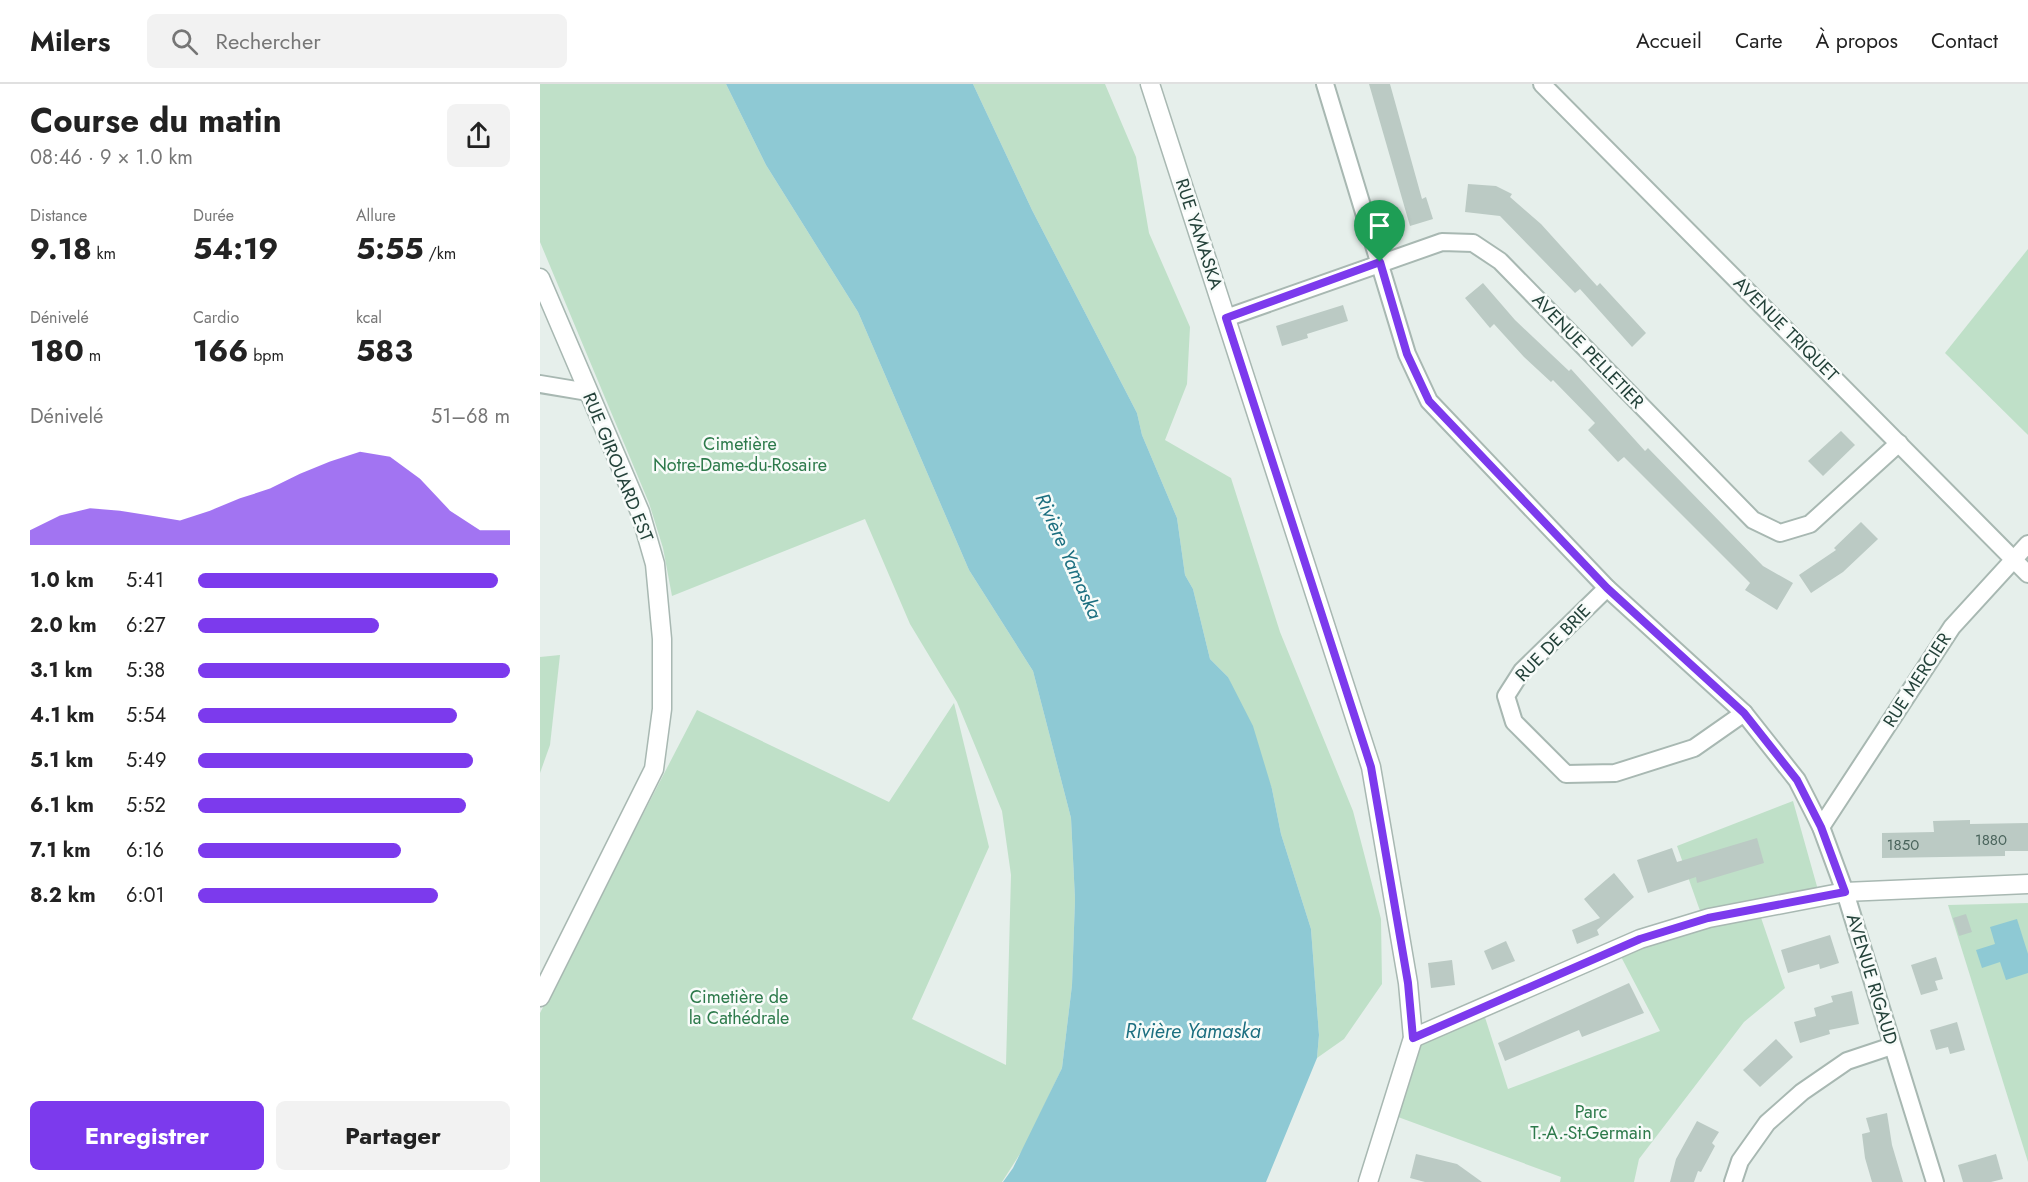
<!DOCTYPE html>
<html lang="fr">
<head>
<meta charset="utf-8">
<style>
  body { margin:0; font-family:Jost,sans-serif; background:#f2f2f2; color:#222; height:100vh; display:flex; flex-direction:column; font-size:22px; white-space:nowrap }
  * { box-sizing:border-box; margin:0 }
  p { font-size:20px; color:#767676 }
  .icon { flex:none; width:33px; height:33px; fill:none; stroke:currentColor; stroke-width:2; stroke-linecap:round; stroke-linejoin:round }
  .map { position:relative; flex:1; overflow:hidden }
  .panel { display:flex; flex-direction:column; background:#fff; width:540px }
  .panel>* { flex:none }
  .pin { position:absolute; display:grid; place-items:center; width:51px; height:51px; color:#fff; margin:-62px -26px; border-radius:50% 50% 50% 0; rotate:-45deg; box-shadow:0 0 6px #0007 }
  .pin .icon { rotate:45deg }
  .round { display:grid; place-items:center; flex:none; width:63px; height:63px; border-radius:9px; background:#f2f2f2 }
  .overview { display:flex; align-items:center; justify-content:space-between; height:102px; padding:0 30px }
  h1 { font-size:33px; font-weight:700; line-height:45px }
  .metrics { display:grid; grid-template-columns:repeat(3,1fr); gap:9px; height:102px; padding:6px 30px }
  .metrics div { display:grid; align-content:center }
  .metrics b { font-size:30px; font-weight:700 }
  .metrics small { font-size:16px; font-weight:400 }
  .metrics p { font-size:16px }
  .chart { height:168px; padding:12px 30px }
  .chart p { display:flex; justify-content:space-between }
  .chart svg { width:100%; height:108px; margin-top:6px; fill:#7c3aed; opacity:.7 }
  .action { display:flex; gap:12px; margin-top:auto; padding:12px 30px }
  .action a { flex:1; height:69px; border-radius:9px; background:#7c3aed; color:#fff; font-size:24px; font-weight:700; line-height:69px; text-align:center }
  .action a+a { background:#f2f2f2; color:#222 }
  ul { padding:0 30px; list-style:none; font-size:20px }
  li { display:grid; grid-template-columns:96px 72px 1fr; align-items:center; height:45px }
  li i { height:15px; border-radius:8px; background:#7c3aed }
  header { display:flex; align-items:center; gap:36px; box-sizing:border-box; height:84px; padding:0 30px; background:#fff; border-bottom:2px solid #e0e0e0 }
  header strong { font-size:28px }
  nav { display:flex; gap:33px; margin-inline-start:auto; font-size:21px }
  .search { width:420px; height:54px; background:#f2f2f2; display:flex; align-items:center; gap:15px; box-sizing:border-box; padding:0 21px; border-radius:9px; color:#767676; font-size:22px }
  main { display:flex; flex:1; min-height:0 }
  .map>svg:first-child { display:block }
  .green { fill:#bfe0c8 }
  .water { fill:#8ec9d4 }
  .building { fill:#bbcac4 }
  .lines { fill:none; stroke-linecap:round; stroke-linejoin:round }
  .minor-casing { stroke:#a8b8b2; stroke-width:20 }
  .tertiary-casing { stroke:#a8b8b2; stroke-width:21 }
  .minor { stroke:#fff; stroke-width:16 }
  .tertiary { stroke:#fff; stroke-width:18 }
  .route-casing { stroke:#fff; stroke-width:12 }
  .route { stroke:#7c3aed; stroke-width:8 }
  .labels { text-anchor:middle; stroke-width:5; stroke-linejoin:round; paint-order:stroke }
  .number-label { font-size:15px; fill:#4a645c }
  .street-label { font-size:18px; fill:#24423a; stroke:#f7fbf9 }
  .park-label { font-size:18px; fill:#2d7a4b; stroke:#f7fbf9 }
  .water-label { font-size:20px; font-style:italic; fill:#1c6f80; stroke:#f7fbf9 }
</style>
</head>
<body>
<header>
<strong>Milers</strong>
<div class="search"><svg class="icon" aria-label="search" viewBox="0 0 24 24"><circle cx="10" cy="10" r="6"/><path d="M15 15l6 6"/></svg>Rechercher</div>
<nav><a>Accueil</a><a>Carte</a><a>À propos</a><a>Contact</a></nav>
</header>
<main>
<section class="panel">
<div class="overview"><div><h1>Course du matin</h1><p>08:46 · 9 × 1.0 km</p></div><a class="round"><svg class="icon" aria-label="share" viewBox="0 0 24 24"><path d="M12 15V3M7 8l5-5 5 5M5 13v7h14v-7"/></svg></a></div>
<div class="metrics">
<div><p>Distance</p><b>9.18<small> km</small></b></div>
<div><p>Durée</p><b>54:19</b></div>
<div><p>Allure</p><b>5:55<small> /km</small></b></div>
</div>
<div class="metrics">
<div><p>Dénivelé</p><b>180<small> m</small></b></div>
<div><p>Cardio</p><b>166<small> bpm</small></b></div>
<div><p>kcal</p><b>583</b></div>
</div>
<div class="chart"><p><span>Dénivelé</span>51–68 m</p>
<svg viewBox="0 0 160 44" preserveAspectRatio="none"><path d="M0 44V38L10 32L20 29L30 30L40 32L50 34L60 30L70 25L80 21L90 15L100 10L110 6L120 8L130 17L140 30L150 38L160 38V44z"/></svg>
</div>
<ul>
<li><b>1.0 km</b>5:41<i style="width:96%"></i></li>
<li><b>2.0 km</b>6:27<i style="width:58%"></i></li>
<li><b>3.1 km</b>5:38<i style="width:100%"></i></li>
<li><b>4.1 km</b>5:54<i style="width:83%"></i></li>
<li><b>5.1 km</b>5:49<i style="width:88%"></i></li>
<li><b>6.1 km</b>5:52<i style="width:86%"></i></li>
<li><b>7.1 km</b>6:16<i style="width:65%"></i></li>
<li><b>8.2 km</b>6:01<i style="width:77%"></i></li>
</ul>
<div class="action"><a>Enregistrer</a><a>Partager</a></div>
</section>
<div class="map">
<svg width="1488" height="1098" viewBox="0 0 1488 1098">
  <rect width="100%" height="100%" fill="#e6efeb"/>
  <g class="green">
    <path d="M0 0H186L226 81 318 228 429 486 493 587 531 734 535 815 532 901 522 984 485 1062 462 1098H0V929L157 626 349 718 414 619 449 763 372 935 466 981 471 791 462 727 417 618 370 540 325 435 132 512 123 464 109 419 0 158Z"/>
    <path d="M433 0H565L596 73 609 149 650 243 647 300 625 356 691 394 740 548 813 727 841 835 842 900 804 955 777 974 779 951 771 845 741 750 732 705 688 593 670 575 653 505 645 491 637 434 602 351 597 329 492 126Z"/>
    <path d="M1488 165V351L1405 269Z"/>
    <path d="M20 571 10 661 0 689V573Z"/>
    <path d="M1253 717 1278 806 1217 822 1245 904 1204 938 1099 1075 1094 1098H1020L1021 1093 858 1033 873 954 942 924 968 1005 1120 947 1078 867 1164 838 1137 762Z"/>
    <path d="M1488 819V1078L1408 821Z"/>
  </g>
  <g class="water">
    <path d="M186 0H433L492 126 597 329 602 351 637 434 645 491 653 505 670 575 688 593 713 642 732 705 741 750 771 845 779 951 777 974 726 1098H463L473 1084 522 984 532 901 535 815 531 734 493 587 429 486 318 228 226 81Z"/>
    <path d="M1477 835 1488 870V889L1466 896 1460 878 1442 884 1436 866 1455 860 1450 843Z"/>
  </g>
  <g class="building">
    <path d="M829 0H850L882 115 886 113 893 135 870 142Z"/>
    <path d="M928 100 956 102 972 110 970 113 1001 140 1057 202 1060 199 1106 249 1092 263 1040 205 1035 209 960 132 925 128Z"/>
    <path d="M943 199 975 236 1029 287 1031 285 1105 367 1108 364 1223 482 1253 499 1237 526 1205 506 1210 499 1084 373 1078 378 1048 346 1055 339 1013 296 1011 298 984 273 954 240 950 244 925 214Z"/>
    <path d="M803 221 808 237 767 250 768 254 742 262 736 242Z"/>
    <path d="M1301 347 1315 361 1283 392 1268 377Z"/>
    <path d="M1321 438 1338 455 1303 488 1271 509 1259 491 1296 466 1294 464Z"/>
    <path d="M1430 736V740L1488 739V767H1465V772L1342 774V749L1394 748 1393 737Z"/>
    <path d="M1217 754 1224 779 1157 799 1156 793 1108 809 1097 776 1132 764 1137 778Z"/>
    <path d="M1074 789 1094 813 1057 846 1059 851 1037 860 1032 846 1060 834 1044 815Z"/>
    <path d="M1426 830 1432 848 1419 852 1413 834Z"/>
    <path d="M1290 851 1299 879 1280 885 1279 880 1248 889 1241 866Z"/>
    <path d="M966 857 975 877 952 886 944 867Z"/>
    <path d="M1396 873 1403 895 1395 897 1398 906 1381 911 1371 881Z"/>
    <path d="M912 876 915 901 891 904 888 879Z"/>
    <path d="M1089 899 1104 929 1042 953 1039 946 965 977 958 959Z"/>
    <path d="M1312 907 1319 940 1289 946 1290 950 1260 959 1254 938 1276 932 1274 924 1293 918 1291 912Z"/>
    <path d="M1417 938 1425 966 1410 970 1408 963 1396 966 1390 946Z"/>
    <path d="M1236 955 1253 973 1220 1003 1203 986Z"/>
    <path d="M1347 1029 1352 1061 1363 1098H1332L1325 1074 1322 1050 1330 1048 1326 1034Z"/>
    <path d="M1157 1037 1179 1048 1172 1059 1175 1062 1161 1088 1158 1087 1154 1098H1130L1136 1075Z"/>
    <path d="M876 1070 917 1080 942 1098H885L870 1094Z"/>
    <path d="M1456 1070 1463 1095 1451 1098H1423L1418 1081Z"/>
  </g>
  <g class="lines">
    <defs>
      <g id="minor">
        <path d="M785 0 867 270 889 317 1067 504 1204 629 1257 696 1281 743 1305 808 1395 1098"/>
        <path d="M1002 0 1488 490"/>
        <path d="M686 234 902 158 933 159 960 177 1213 436 1240 449 1270 440 1359 359"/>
        <path d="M0 300 48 308"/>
        <path d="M1067 504 982 587 966 612 974 638 1026 690 1075 689 1154 664 1204 629"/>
        <path d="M1281 743 1412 543 1488 460"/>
        <path d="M1193 1098 1200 1077 1227 1039 1262 1008 1307 977 1352 962"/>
      </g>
      <g id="tertiary">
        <path d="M610 0 831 683 868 899 873 954 828 1098"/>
        <path d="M0 194 100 428 115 480 122 555V625L114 685 0 913"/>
        <path d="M873 954 1100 855 1169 834 1305 808 1488 800"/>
      </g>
    </defs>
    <use href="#minor" class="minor-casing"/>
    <use href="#tertiary" class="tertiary-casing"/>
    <use href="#minor" class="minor"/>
    <use href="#tertiary" class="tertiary"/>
  </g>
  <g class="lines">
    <defs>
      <path id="route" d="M840 178 867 270 889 317 1067 504 1204 629 1257 696 1281 743 1305 808 1168 834 1100 855 873 954 868 899 831 683 686 234Z"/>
    </defs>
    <use href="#route" class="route-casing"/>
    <use href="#route" class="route"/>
  </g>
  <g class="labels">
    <g class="number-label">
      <text x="1451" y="761">1880</text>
      <text x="1363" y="766">1850</text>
    </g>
    <g class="street-label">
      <text transform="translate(659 150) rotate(72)" y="6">RUE YAMASKA</text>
      <text transform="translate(1246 245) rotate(45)" y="6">AVENUE TRIQUET</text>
      <text transform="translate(1048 267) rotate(46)" y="6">AVENUE PELLETIER</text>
      <text transform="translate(78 383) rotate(68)" y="6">RUE GIROUARD EST</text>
      <text transform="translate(1013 559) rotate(-46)" y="6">RUE DE BRIE</text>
      <text transform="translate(1377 596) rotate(-57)" y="6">RUE MERCIER</text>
      <text transform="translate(1332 895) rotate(73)" y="6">AVENUE RIGAUD</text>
    </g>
    <g class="park-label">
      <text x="200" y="366">Cimetière<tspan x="200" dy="21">Notre-Dame-du-Rosaire</tspan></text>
      <text x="199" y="919">Cimetière de<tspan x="199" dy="21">la Cathédrale</tspan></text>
      <text x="1051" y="1034">Parc<tspan x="1051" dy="21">T.-A.-St-Germain</tspan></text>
    </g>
    <g class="water-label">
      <text transform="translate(529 472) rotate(66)" y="7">Rivière Yamaska</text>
      <text x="653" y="954">Rivière Yamaska</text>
    </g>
  </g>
</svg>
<div class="pin" style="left:840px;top:178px;background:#1e9e55"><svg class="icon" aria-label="arrive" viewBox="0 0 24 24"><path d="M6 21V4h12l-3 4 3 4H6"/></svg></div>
</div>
</main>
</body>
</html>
